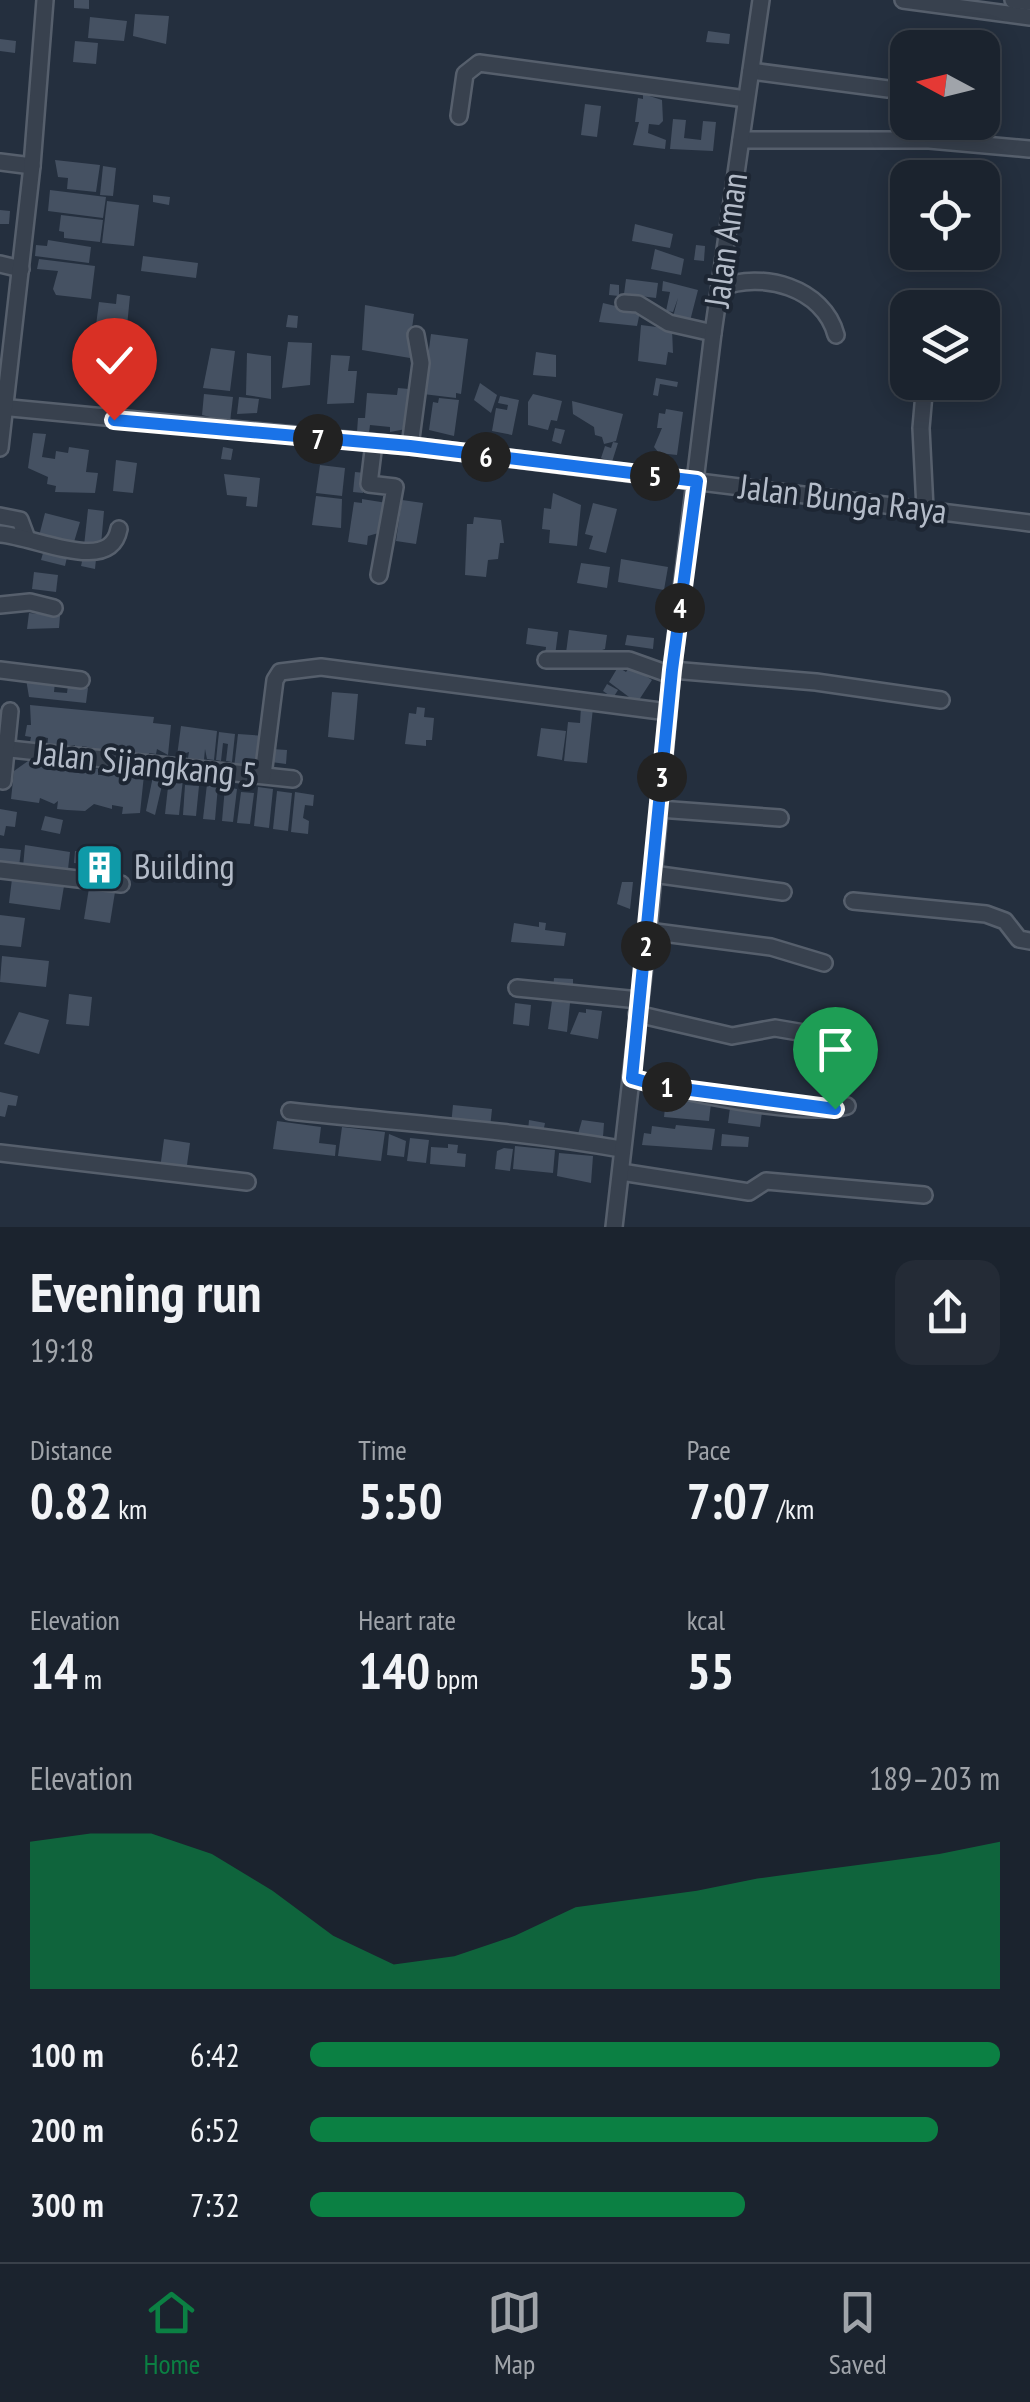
<!DOCTYPE html>
<html lang="en">
<head>
<meta charset="utf-8">
<style>
  body { margin:0; font-family:"PT Sans Narrow",sans-serif; background:#242b36; color:#f1f3f6; height:100vh; display:flex; flex-direction:column; font-size:38px; white-space:nowrap }
  * { box-sizing:border-box; margin:0 }
  p { font-size:32px; color:#a0a4aa }
  .icon { flex:none; width:55px; height:55px; fill:none; stroke:currentColor; stroke-width:2; stroke-linecap:round; stroke-linejoin:round }
  .map { position:relative; height:1227px; overflow:hidden }
  .panel { display:flex; flex-direction:column; background:#1b232e; flex:1 }
  .panel>* { flex:none }
  .needle { width:65px; rotate:277deg }
  .tools { position:absolute; left:890px; top:30px; display:grid; gap:20px }
  .tools a { display:grid; place-items:center; width:110px; height:110px; border-radius:20px; background:#1b232e; box-shadow:0 5px 25px #0003,0 0 0 2px #39404a; font-size:50px }
  .pin { position:absolute; display:grid; place-items:center; width:85px; height:85px; color:#fff; margin:-102px -42px; border-radius:50% 50% 50% 0; rotate:-45deg; box-shadow:0 0 10px #0007 }
  .pin .icon { rotate:45deg }
  .km { position:absolute; width:50px; height:50px; margin:-25px; border-radius:50%; background:#222; color:#fff; font-size:28px; line-height:50px; text-align:center }
  .round { display:grid; place-items:center; flex:none; width:105px; height:105px; border-radius:20px; background:#242b36 }
  .summary { display:flex; align-items:center; justify-content:space-between; height:170px; padding:0 30px }
  h1 { font-size:55px; font-weight:700; line-height:75px }
  .metrics { display:grid; grid-template-columns:repeat(3,1fr); gap:15px; height:170px; padding:10px 30px }
  .metrics div { display:grid; align-content:center }
  .metrics b { font-size:50px; font-weight:700 }
  .metrics small { font-size:28px; font-weight:400 }
  .metrics p { font-size:28px }
  .chart { height:280px; padding:20px 30px }
  .chart p { display:flex; justify-content:space-between }
  .chart svg { width:100%; height:180px; margin-top:10px; fill:#0b8043; opacity:.7 }
  ul { padding:0 30px; list-style:none; font-size:32px }
  li { display:grid; grid-template-columns:160px 120px 1fr; align-items:center; height:75px }
  li i { height:25px; border-radius:12px; background:#0b8043 }
  .tabs { display:flex; justify-content:space-around; align-items:center; height:140px; border-top:2px solid #39404a; background:#1b232e; font-size:28px; color:#a0a4aa }
  .tabs a { display:grid; justify-items:center; gap:5px }
  .tabs .selected { color:#0b8043 }
  .map>svg:first-child { display:block }
  .building { fill:#455162 }
  .lines { fill:none; stroke-linecap:round; stroke-linejoin:round }
  .minor-casing { stroke:#565f6c; stroke-width:20 }
  .minor { stroke:#38414e; stroke-width:15 }
  .route-casing { stroke:#fff; stroke-width:20 }
  .route { stroke:#1a73e8; stroke-width:12 }
  .labels { text-anchor:middle; stroke-width:8; stroke-linejoin:round; paint-order:stroke }
  .street-label { font-size:35px; fill:#b4bcc9; stroke:#1d2633 }
  .poi-label { font-size:35px; fill:#b4bcc9; stroke:#1d2633; text-anchor:start }
</style>
</head>
<body>
<div class="map">
<svg width="1030" height="1227" viewBox="0 0 1030 1227">
  <rect width="100%" height="100%" fill="#242f3e"/>
  <g class="building">
    <path d="M74 0H89V9L74 8Z"/>
    <path d="M135 14 169 16 166 44 133 36Z"/>
    <path d="M90 17 127 21 124 41 88 38Z"/>
    <path d="M708 31 730 34 729 44 706 42Z"/>
    <path d="M0 39 16 41 15 53 0 51Z"/>
    <path d="M75 41 98 43 96 64 73 62Z"/>
    <path d="M643 94 662 100 663 121 659 125 649 124 648 133 666 140 665 149 633 145 639 122H635L638 98 643 99Z"/>
    <path d="M585 104 601 106 597 137 581 135Z"/>
    <path d="M673 119 686 120 684 138 701 140 703 121 716 122 713 151 670 149Z"/>
    <path d="M55 160 100 165 96 192 67 189 68 178 58 177Z"/>
    <path d="M103 166 116 168 113 196 100 195Z"/>
    <path d="M50 190 106 197 103 218 48 211Z"/>
    <path d="M153 195 170 197 169 205 153 202Z"/>
    <path d="M107 201 139 205 134 246 102 243Z"/>
    <path d="M0 210 10 211 9 224H0Z"/>
    <path d="M61 215 103 220 100 242 64 238V232L59 231Z"/>
    <path d="M635 224 673 234 670 248 632 241Z"/>
    <path d="M48 240 91 247 89 263 35 256 36 245 47 246Z"/>
    <path d="M696 245 705 246 704 261 694 260Z"/>
    <path d="M655 249 684 259 681 275 651 269Z"/>
    <path d="M143 256 198 263 196 278 141 271Z"/>
    <path d="M39 259 95 266 91 299 56 295 53 289 58 271 37 269Z"/>
    <path d="M626 279 658 283 656 298 624 294Z"/>
    <path d="M663 281 698 290 690 321 673 317 678 298 673 312 666 311 670 292 662 291Z"/>
    <path d="M610 284 619 285V296L609 295Z"/>
    <path d="M117 294 130 296 126 336 95 333 99 302 116 304Z"/>
    <path d="M603 303 640 312 637 326 599 322Z"/>
    <path d="M365 305 414 314 409 350 417 351 416 359 362 350Z"/>
    <path d="M288 315 298 316 297 328 286 327Z"/>
    <path d="M641 325 672 329 673 353 668 352 666 365 638 361Z"/>
    <path d="M431 334 468 339 461 394 456 393V398L423 394Z"/>
    <path d="M288 342 312 343 310 385 282 388Z"/>
    <path d="M211 348 235 351 230 391 203 388Z"/>
    <path d="M536 352 556 355V377L533 375Z"/>
    <path d="M247 353 271 356V399L246 395Z"/>
    <path d="M331 355 350 356 348 371H357L354 403 327 404Z"/>
    <path d="M656 378 678 382 677 387 660 384 658 396 653 395Z"/>
    <path d="M480 383 497 395 491 413 474 400Z"/>
    <path d="M398 388 409 389 406 429 390 432V427L370 425 369 433 357 432 358 418H365L367 393 397 395Z"/>
    <path d="M204 394 233 397 230 422 202 415Z"/>
    <path d="M533 394 562 401 557 421 551 420 548 430 528 425V402Z"/>
    <path d="M500 396 519 400 512 435 492 431 496 408 507 410 508 405 498 403Z"/>
    <path d="M239 397 259 399 257 413 237 414Z"/>
    <path d="M439 398 459 400 454 436 429 430 433 402 438 403Z"/>
    <path d="M572 401 623 414 616 441 604 444 602 437 595 435 594 427 573 414Z"/>
    <path d="M666 409 683 412 677 455 659 453 654 447 662 428H657L659 413 665 414Z"/>
    <path d="M555 428 565 430 561 444 552 441Z"/>
    <path d="M33 433 46 434 42 457 55 459 56 451 68 453 69 447 89 450 86 472 98 473 95 493 55 492 56 486 47 484 48 477 28 468Z"/>
    <path d="M613 442 618 443 612 462 601 458 605 446 611 448Z"/>
    <path d="M223 447 233 449 231 460 221 459Z"/>
    <path d="M116 460 137 463 133 493 113 491Z"/>
    <path d="M320 465 345 468 342 496 316 493Z"/>
    <path d="M355 472 365 473 363 493 353 492Z"/>
    <path d="M224 474 260 478 257 507 246 506 247 497 227 495Z"/>
    <path d="M553 493 581 505 577 546 549 543 550 530 542 529 544 508 551 509Z"/>
    <path d="M316 496 342 499 341 528 312 525Z"/>
    <path d="M362 499 387 503 382 532 368 536 367 545 348 542 354 502 362 503Z"/>
    <path d="M402 500 423 503 416 544 396 541Z"/>
    <path d="M593 503 617 509 606 553 589 549 593 536 585 534Z"/>
    <path d="M88 509 104 511 101 545 84 546Z"/>
    <path d="M45 513 80 522 74 542 39 536Z"/>
    <path d="M474 517 501 520 504 543H500L498 559 488 560 486 577 465 575 467 524H473Z"/>
    <path d="M45 546 68 553 65 566 41 560Z"/>
    <path d="M83 557 96 559 95 569 81 566Z"/>
    <path d="M621 559 668 567 664 590 618 582Z"/>
    <path d="M581 563 610 567 607 588 577 583Z"/>
    <path d="M34 572 58 575 56 592 32 589Z"/>
    <path d="M29 613 60 616 59 628 27 629Z"/>
    <path d="M528 628 558 632 555 656 545 655 546 647 526 644Z"/>
    <path d="M569 630 607 635 605 649 585 656 566 653Z"/>
    <path d="M627 635 654 638 653 649 625 645Z"/>
    <path d="M630 666 652 680 637 703 609 682 618 667 626 672Z"/>
    <path d="M26 679 55 682 54 692 67 693 68 685 88 688 86 703 29 697Z"/>
    <path d="M607 684 618 690 613 698 603 691Z"/>
    <path d="M332 692 358 694 354 740 328 737Z"/>
    <path d="M30 705 154 717 153 723 171 725 168 755 157 749 156 754 149 753 148 761 92 754 93 748 82 746 81 754H74L75 745 47 747 48 738 42 737 41 744 30 742 31 737 25 736 27 725H31Z"/>
    <path d="M417 707 425 708 424 717 434 718 432 740H426V746L405 744 409 713 416 714Z"/>
    <path d="M581 707 593 708 587 763 564 761 568 722 580 723Z"/>
    <path d="M181 726 217 731 214 760 207 759 205 749 204 760 188 758 189 752 177 756Z"/>
    <path d="M541 728 566 731 562 760 537 756Z"/>
    <path d="M219 732 235 734 232 762 226 761 228 744 223 743 221 761 216 760Z"/>
    <path d="M238 734 265 736 262 770 234 768Z"/>
    <path d="M272 749 287 750 286 764 271 762Z"/>
    <path d="M28 761 51 764V769L60 771V764L71 765 70 772 79 773 80 767 98 769V775H144L140 813 122 814 123 807 112 805V809L94 804 85 811 67 810 57 809 58 801 54 804 40 798 39 803 11 799 14 771Z"/>
    <path d="M153 776 164 777 155 815 146 811Z"/>
    <path d="M169 778 183 779 179 815 165 814Z"/>
    <path d="M207 784 218 786 215 820 203 819Z"/>
    <path d="M185 785 199 786 196 816 183 815Z"/>
    <path d="M225 787 237 789 233 822 222 821Z"/>
    <path d="M258 787 273 789 269 828 254 826Z"/>
    <path d="M277 791 292 793 288 831 273 829Z"/>
    <path d="M241 792 254 793 250 824 237 823Z"/>
    <path d="M295 792 314 795 313 806 305 805 303 818 309 821 308 834 291 832Z"/>
    <path d="M0 809 17 812 15 827 6 826 4 836 0 835Z"/>
    <path d="M45 816 63 820 60 834 41 830Z"/>
    <path d="M25 845 70 852 68 869 41 867V872L23 867Z"/>
    <path d="M0 848 21 850 19 867 0 865Z"/>
    <path d="M75 851 118 855 115 879 87 876 83 864 74 863Z"/>
    <path d="M12 879 64 886 60 910 9 903Z"/>
    <path d="M622 882H633L630 909 617 904Z"/>
    <path d="M89 888 115 892 110 923 84 919Z"/>
    <path d="M0 915 25 918 21 947 0 945Z"/>
    <path d="M539 922 546 923 545 930 566 933 564 946 511 942 514 923 539 927Z"/>
    <path d="M2 956 49 961 46 987 0 982Z"/>
    <path d="M554 978 573 979V989L553 990Z"/>
    <path d="M69 994 92 997 89 1026 66 1024Z"/>
    <path d="M552 1001 570 1003 567 1032 548 1029Z"/>
    <path d="M515 1003 531 1005 529 1026 513 1024Z"/>
    <path d="M586 1009 602 1011 598 1039 570 1034 579 1012 586 1013Z"/>
    <path d="M19 1012 49 1020 39 1054 4 1044Z"/>
    <path d="M0 1092 18 1096 16 1106 8 1105 5 1117 0 1116Z"/>
    <path d="M666 1099 711 1103 709 1121 664 1117Z"/>
    <path d="M453 1105 492 1109 490 1128 451 1125Z"/>
    <path d="M730 1108 762 1112 760 1127 728 1123Z"/>
    <path d="M529 1120 545 1123 543 1133 528 1131Z"/>
    <path d="M582 1120 604 1123 603 1137 576 1141Z"/>
    <path d="M277 1121 321 1127 319 1143 336 1145 335 1156 273 1149Z"/>
    <path d="M676 1125 715 1129 712 1150 642 1145 644 1133 651 1134 652 1126 675 1129Z"/>
    <path d="M342 1127 385 1132 381 1161 338 1156Z"/>
    <path d="M389 1134 406 1141 404 1157 387 1155Z"/>
    <path d="M722 1134 749 1137 748 1147 721 1146Z"/>
    <path d="M410 1138 429 1140 426 1163 407 1161Z"/>
    <path d="M164 1139 190 1143 186 1172 160 1169Z"/>
    <path d="M448 1144 458 1145 457 1153 466 1154 465 1167 430 1164 431 1147 448 1148Z"/>
    <path d="M515 1146 555 1150 553 1173 513 1169Z"/>
    <path d="M504 1148 513 1149 510 1171 495 1169 497 1151Z"/>
    <path d="M559 1153 593 1156 591 1183 557 1176Z"/>
  </g>
  <g class="lines">
    <defs>
      <g id="minor">
        <path d="M903 0 1030 17"/>
        <path d="M1013 0 1030 2"/>
        <path d="M751 71 888 89"/>
        <path d="M459 116 465 74 479 63 746 99"/>
        <path d="M741 140H929L1029 149"/>
        <path d="M0 162 32 166"/>
        <path d="M0 264 21 269"/>
        <path d="M720 288C762 270 824 288 836 335"/>
        <path d="M624 303 638 304 669 323 713 333"/>
        <path d="M935 308 936 300"/>
        <path d="M925 382 921 428 925 509"/>
        <path d="M0 407 410 446 1030 523"/>
        <path d="M374 443 369 484 395 487 379 575"/>
        <path d="M410 446 421 363 416 335"/>
        <path d="M0 448 32 166 45 0"/>
        <path d="M0 516 20 520 26 536"/>
        <path d="M0 534C37 537 110 575 119 529"/>
        <path d="M0 605 30 602 54 608"/>
        <path d="M546 660H629L671 675"/>
        <path d="M0 670 81 680"/>
        <path d="M672 670 816 682 941 700"/>
        <path d="M0 748 293 779"/>
        <path d="M263 775 275 680 280 672 321 667 668 712"/>
        <path d="M3 781 10 711"/>
        <path d="M659 809 780 818"/>
        <path d="M0 870 121 884"/>
        <path d="M653 874 783 892"/>
        <path d="M853 901 986 914 1005 921 1019 939 1030 941"/>
        <path d="M648 931 771 947 824 963"/>
        <path d="M517 988 639 1000"/>
        <path d="M637 1014 732 1036 775 1028 822 1036"/>
        <path d="M631 1078C677 1091 803 1118 847 1106"/>
        <path d="M290 1111C401 1123 511 1130 621 1149"/>
        <path d="M0 1153 247 1182"/>
        <path d="M621 1172 749 1192 766 1181 924 1195"/>
        <path d="M614 1227 648 931 672 670 713 333 761 0"/>
      </g>
    </defs>
    <use href="#minor" class="minor-casing"/>
    <use href="#minor" class="minor"/>
  </g>
  <g class="lines">
    <defs>
      <path id="route" d="M114 420 410 446 697 481 672 670 632 1078 660 1086 835 1109"/>
    </defs>
    <use href="#route" class="route-casing"/>
    <use href="#route" class="route"/>
  </g>
  <defs>
    <symbol id="building-square" viewBox="-11 -11 22 22"><rect x="-9" y="-9" width="18" height="18" rx="4" fill="#0f9aa8" stroke="#1d2633"/><path d="M-4-6H4V6H1V3H-1V6H-4ZM-2.5-4.3h1.7v1.8h-1.7ZM.8-4.3h1.7v1.8H.8ZM-2.5-1h1.7V.8h-1.7ZM.8-1h1.7V.8H.8Z" fill="#fff"/></symbol>
  </defs>
  <g fill-rule="evenodd">
    <use href="#building-square" x="72" y="840" width="55" height="55"/>
  </g>
  <g class="labels">
    <g class="street-label">
      <text transform="translate(726 240) rotate(-82)" y="12">Jalan Aman</text>
      <text transform="translate(843 499) rotate(7)" y="12">Jalan Bunga Raya</text>
      <text transform="translate(146 764) rotate(6)" y="12">Jalan Sijangkang 5</text>
    </g>
    <g class="poi-label">
      <text x="134" y="879">Building</text>
    </g>
  </g>
</svg>
<div class="tools">
<a><svg class="needle" viewBox="-14 -14 28 28"><path d="M0-13l5 13h-10z" fill="#e53935"/><path d="M0 13l5-13h-10z" fill="#a0a4aa"/></svg></a>
<a><svg class="icon" aria-label="locate" viewBox="0 0 24 24"><circle cx="12" cy="12" r="6"/><path d="M12 2v4M12 18v4M2 12h4M18 12h4"/></svg></a>
<a><svg class="icon" aria-label="layers" viewBox="0 0 24 24"><path d="M12 4l9 5-9 5-9-5zM3 14l9 5 9-5"/></svg></a>
</div>
<div class="pin" style="left:835px;top:1109px;background:#1e9e55"><svg class="icon" aria-label="arrive" viewBox="0 0 24 24"><path d="M6 21V4h12l-3 4 3 4H6"/></svg></div>
<div class="pin" style="left:114px;top:420px;background:#d93025"><svg class="icon" aria-label="check" viewBox="0 0 24 24"><path d="M5 12l5 5 9-10"/></svg></div>
<b class="km" style="left:667px;top:1087px">1</b>
<b class="km" style="left:646px;top:946px">2</b>
<b class="km" style="left:662px;top:777px">3</b>
<b class="km" style="left:680px;top:608px">4</b>
<b class="km" style="left:655px;top:476px">5</b>
<b class="km" style="left:486px;top:457px">6</b>
<b class="km" style="left:318px;top:439px">7</b>
</div>
<section class="panel">
<div class="summary"><div><h1>Evening run</h1><p>19:18</p></div><a class="round"><svg class="icon" aria-label="share" viewBox="0 0 24 24"><path d="M12 15V3M7 8l5-5 5 5M5 13v7h14v-7"/></svg></a></div>
<div class="metrics">
<div><p>Distance</p><b>0.82<small> km</small></b></div>
<div><p>Time</p><b>5:50</b></div>
<div><p>Pace</p><b>7:07<small> /km</small></b></div>
</div>
<div class="metrics">
<div><p>Elevation</p><b>14<small> m</small></b></div>
<div><p>Heart rate</p><b>140<small> bpm</small></b></div>
<div><p>kcal</p><b>55</b></div>
</div>
<div class="chart"><p><span>Elevation</span>189–203 m</p>
<svg viewBox="0 0 160 44" preserveAspectRatio="none"><path d="M0 44V8L10 6L20 6L30 11L40 20L50 31L60 38L70 36L80 31L90 24L100 22L110 20L120 17L130 15L140 13L150 11L160 8V44z"/></svg>
</div>
<ul>
<li><b>100 m</b>6:42<i style="width:100%"></i></li>
<li><b>200 m</b>6:52<i style="width:91%"></i></li>
<li><b>300 m</b>7:32<i style="width:63%"></i></li>
</ul>
</section>
<nav class="tabs">
<a class="selected"><svg class="icon" aria-label="home" viewBox="0 0 24 24"><path d="M3 11l9-7 9 7M6 9v11h12V9"/></svg>Home</a>
<a><svg class="icon" aria-label="map" viewBox="0 0 24 24"><path d="M3 6l6-2 6 2 6-2v14l-6 2-6-2-6 2zM9 4v14M15 6v14"/></svg>Map</a>
<a><svg class="icon" aria-label="saved" viewBox="0 0 24 24"><path d="M7 4h10v16l-5-4-5 4z"/></svg>Saved</a>
</nav>
</body>
</html>
